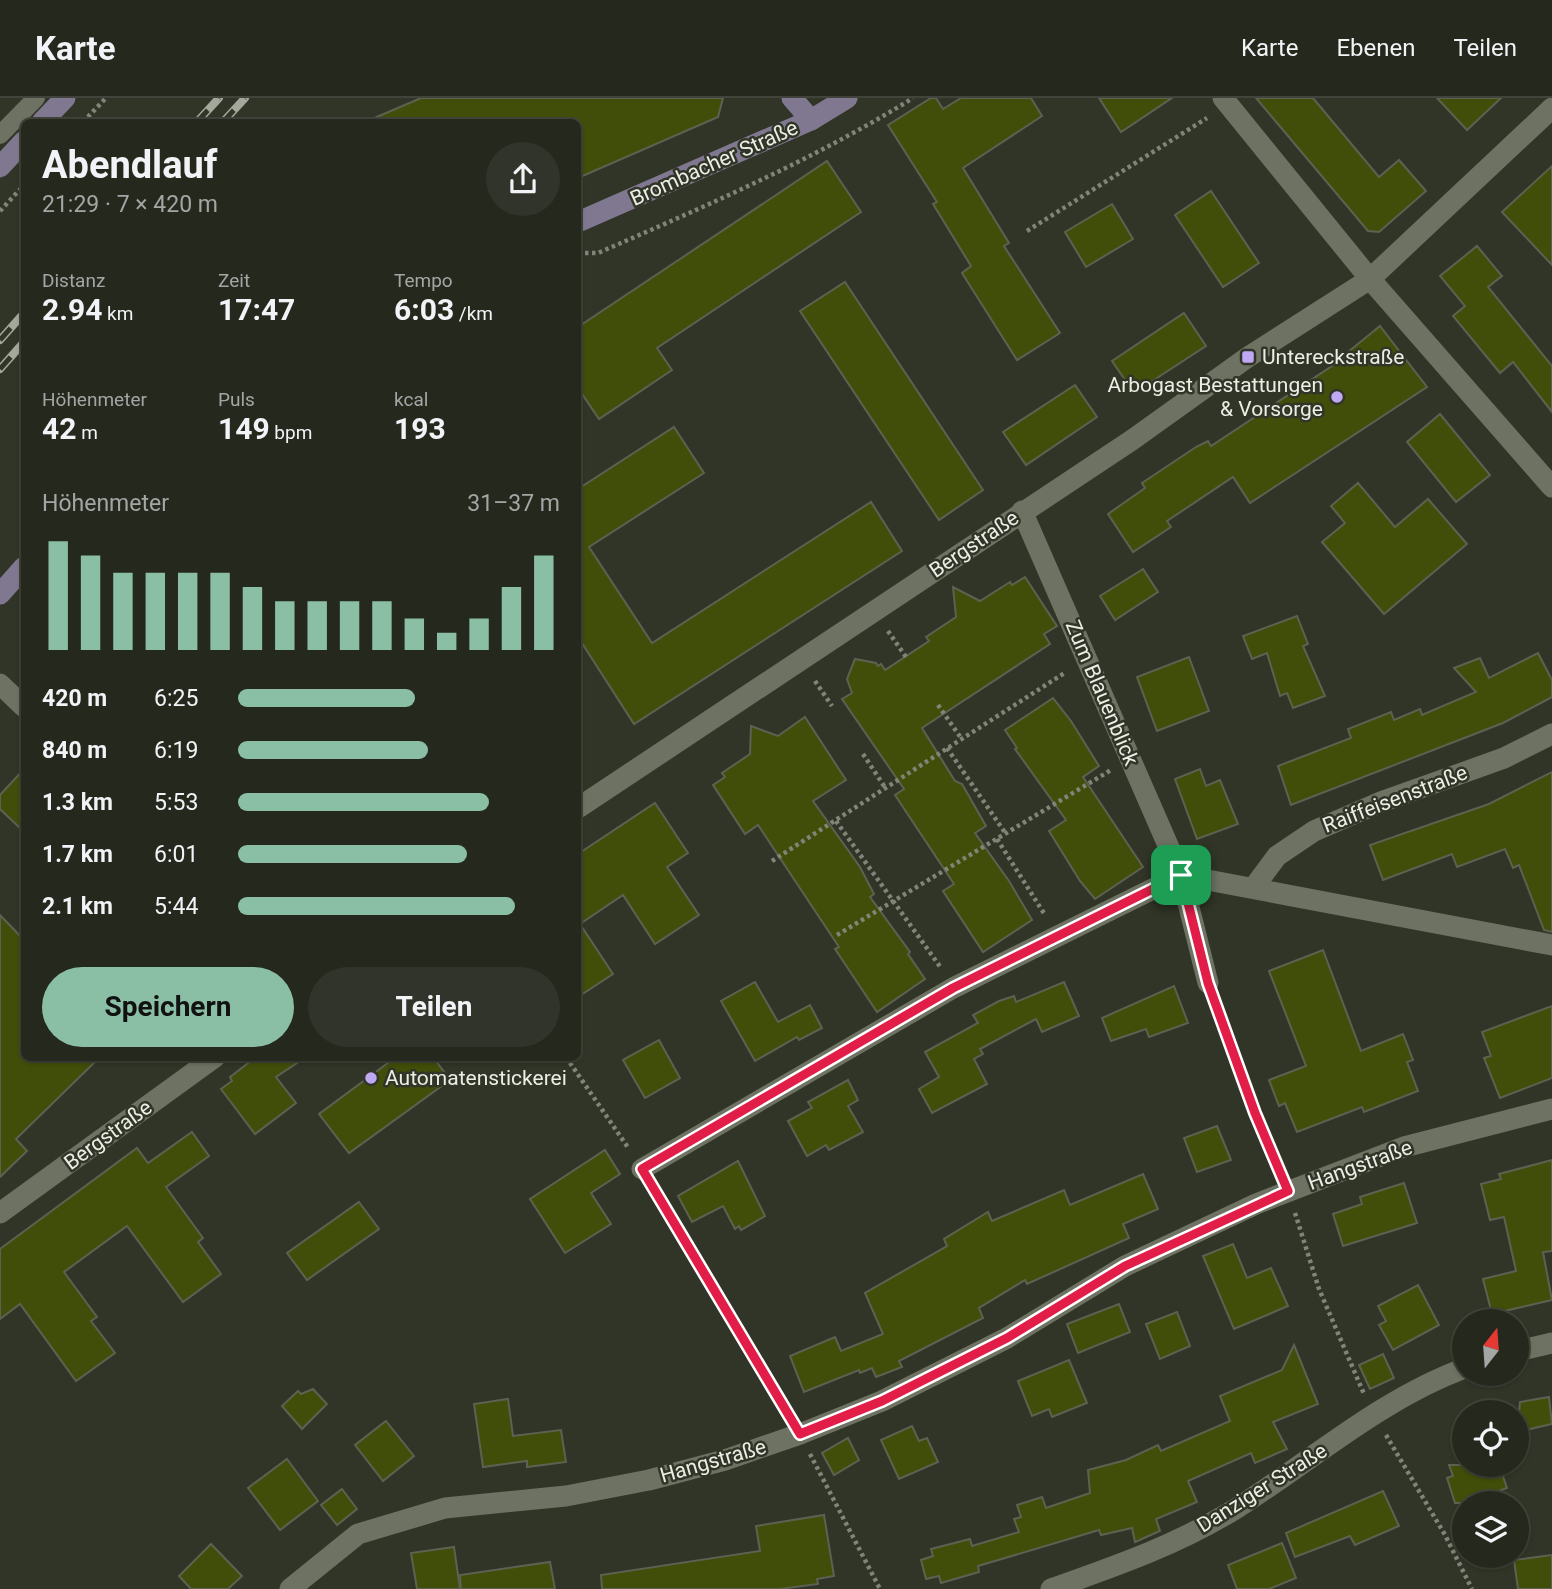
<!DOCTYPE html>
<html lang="de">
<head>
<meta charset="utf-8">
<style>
  body { margin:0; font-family:Roboto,sans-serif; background:#31342a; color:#f1f3f6; height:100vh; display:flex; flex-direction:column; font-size:26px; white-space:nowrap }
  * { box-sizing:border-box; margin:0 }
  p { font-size:23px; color:#a3a6a4 }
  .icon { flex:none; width:38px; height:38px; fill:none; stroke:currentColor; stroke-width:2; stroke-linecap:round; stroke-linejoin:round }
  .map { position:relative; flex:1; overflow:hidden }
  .side { position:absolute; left:21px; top:21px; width:560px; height:942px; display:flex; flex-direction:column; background:#25281d; border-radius:10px; box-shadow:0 2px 5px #0004,0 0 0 2px #42443b }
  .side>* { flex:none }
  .needle { width:46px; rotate:17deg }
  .fabs { position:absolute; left:1452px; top:1211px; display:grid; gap:14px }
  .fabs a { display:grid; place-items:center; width:77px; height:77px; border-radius:50%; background:#25281d; box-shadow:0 2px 5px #0004,0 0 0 2px #42443b; font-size:35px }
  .pin { position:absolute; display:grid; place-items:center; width:60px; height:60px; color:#fff; margin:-30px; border-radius:14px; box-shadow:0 4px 10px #0006 }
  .round { display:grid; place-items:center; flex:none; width:74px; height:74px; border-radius:37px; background:#31342a }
  .summary { display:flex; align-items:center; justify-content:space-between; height:119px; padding:0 21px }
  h1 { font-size:38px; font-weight:700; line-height:52px }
  .metrics { display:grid; grid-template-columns:repeat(3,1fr); gap:10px; height:119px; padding:7px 21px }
  .metrics div { display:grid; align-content:center }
  .metrics b { font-size:30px; font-weight:700 }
  .metrics small { font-size:19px; font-weight:400 }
  .metrics p { font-size:19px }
  .chart { height:196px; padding:14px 21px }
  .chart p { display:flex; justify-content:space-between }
  .chart svg { width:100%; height:126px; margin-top:7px; stroke:#8abfa5; stroke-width:6 }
  .button { display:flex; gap:14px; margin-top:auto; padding:14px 21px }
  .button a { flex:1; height:80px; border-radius:42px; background:#8abfa5; color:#111; font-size:28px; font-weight:700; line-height:80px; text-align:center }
  .button a+a { background:#31342a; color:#f1f3f6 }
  ul { padding:0 21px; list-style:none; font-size:23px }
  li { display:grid; grid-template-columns:112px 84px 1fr; align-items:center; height:52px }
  li i { height:18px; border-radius:9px; background:#8abfa5 }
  header { display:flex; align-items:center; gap:42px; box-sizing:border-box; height:98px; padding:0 35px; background:#25281d; border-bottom:2px solid #42443b }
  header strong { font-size:33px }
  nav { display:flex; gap:38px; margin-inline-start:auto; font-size:24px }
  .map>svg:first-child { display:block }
  .building { fill:#414e09; stroke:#5d6152; stroke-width:2 }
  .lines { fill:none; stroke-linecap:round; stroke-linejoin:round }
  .path { stroke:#818478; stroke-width:4.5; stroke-dasharray:3.5 3.5; stroke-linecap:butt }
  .lane { stroke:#6d7262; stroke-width:18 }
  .street { stroke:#6d7262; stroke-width:21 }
  .secondary { stroke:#807890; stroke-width:21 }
  .rail-casing { stroke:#a4a79c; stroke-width:8 }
  .rail { stroke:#313527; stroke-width:5; stroke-dasharray:16; stroke-linecap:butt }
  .route-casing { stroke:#fff; stroke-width:14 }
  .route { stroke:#e11d48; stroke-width:9 }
  .poi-dot { fill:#bfa8f4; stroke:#313527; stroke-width:2.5 }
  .labels { text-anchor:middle; stroke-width:5; stroke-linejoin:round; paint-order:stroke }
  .street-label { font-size:21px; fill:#ebeee5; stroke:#313527 }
  .poi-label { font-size:21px; fill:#ebeee5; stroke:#313527; text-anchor:start }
</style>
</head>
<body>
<header>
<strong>Karte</strong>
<nav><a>Karte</a><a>Ebenen</a><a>Teilen</a></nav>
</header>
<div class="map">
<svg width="1552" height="1491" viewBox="0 0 1552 1491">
  <rect width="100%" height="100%" fill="#313527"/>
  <g class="building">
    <path d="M421 0H723L718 19 578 80V24H365Z"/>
    <path d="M931 0H936L943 11 961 0H1031L1042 18 963 70 1009 145 1004 148 1060 235 1017 262 962 175 971 168 933 106 937 104 888 27Z"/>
    <path d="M1099 0H1172L1121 34Z"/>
    <path d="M1256 0H1313L1379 79 1399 62 1426 93 1379 134 1368 133Z"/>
    <path d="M1437 0H1501L1467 32Z"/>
    <path d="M827 63 861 114 657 250 672 272 599 321 578 290V229Z"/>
    <path d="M1552 68V167L1502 114Z"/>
    <path d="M1211 93 1259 165 1223 189 1175 117Z"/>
    <path d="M1112 106 1133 141 1086 169 1065 134Z"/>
    <path d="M1477 148 1502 178 1488 189 1552 268V314L1513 264 1500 275 1453 218 1465 208 1440 178Z"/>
    <path d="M845 184 983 392 939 422 800 213Z"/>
    <path d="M1184 215 1206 248 1134 295 1112 263Z"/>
    <path d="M1380 228 1427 289 1250 405 1233 379 1167 423 1171 429 1133 454 1108 416 1145 390 1142 385 1196 349 1208 343 1211 348 1350 256 1348 254Z"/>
    <path d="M1075 287 1097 319 1026 367 1003 334Z"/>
    <path d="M1440 316 1490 377 1456 404 1407 344Z"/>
    <path d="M674 329 704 375 589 449 652 545 871 404 902 453 634 626 578 539V391Z"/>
    <path d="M1358 385 1395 429 1428 401 1467 446 1384 516 1322 444 1345 425 1331 408Z"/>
    <path d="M1143 471 1158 494 1115 522 1100 498Z"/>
    <path d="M1025 479 1057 528 1044 536 1050 546 922 630 955 683 962 686 986 728 975 735 1009 783 1032 822 983 854 943 793 954 786 895 697 904 691 842 601 852 595 847 581 855 561 876 565 878 568 881 566 885 572 929 543 926 539 956 519 953 489 980 503 1010 484 1012 487Z"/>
    <path d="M1297 518 1308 546 1303 548 1325 598 1293 610 1287 595 1280 598 1267 555 1252 561 1243 538Z"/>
    <path d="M1538 555 1552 582V599L1503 625 1291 707 1278 668 1351 640 1348 631 1391 614 1394 622 1420 611 1422 617 1476 594 1454 570 1480 560 1489 580Z"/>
    <path d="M1189 559 1209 613 1157 633 1137 579Z"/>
    <path d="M1053 600 1071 623 1099 668 1083 679 1143 769 1095 801 1080 783 1049 733 1066 722 1015 651 1017 650 1005 632Z"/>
    <path d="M805 619 846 682 813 703 860 769 874 796 870 799 910 854 908 856 925 881 877 914 835 851 839 849 758 727 745 736 713 687 725 679 722 675 750 656 751 628 778 638Z"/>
    <path d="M24 671V734L0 711V697Z"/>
    <path d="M1200 671 1206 688 1220 682 1238 726 1197 741 1175 681Z"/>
    <path d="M1552 674V834L1544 832 1519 767 1513 770 1505 751 1457 769 1452 756 1383 782 1370 747 1489 706Z"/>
    <path d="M655 705 688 755 667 769 699 817 655 846 623 797 580 826 613 876 578 899V756Z"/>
    <path d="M0 817 24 842V959H100L16 1041 27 1053 0 1079Z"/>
    <path d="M1323 852 1361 953 1403 936 1413 962 1407 964 1418 993 1364 1014 1362 1009 1297 1034 1285 1005 1279 1008 1269 982 1306 968 1269 873Z"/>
    <path d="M755 884 778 924 810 907 822 930 799 942 797 939 755 963 721 903Z"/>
    <path d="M1064 884 1079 918 1042 934 1036 921 980 951 983 956 974 961 987 986 932 1015 919 991 939 979 925 954 978 925 973 917 999 903 1014 898 1016 904Z"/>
    <path d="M1174 888 1188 925 1149 939 1146 931 1111 943 1102 920Z"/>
    <path d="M1552 908V980L1500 1000 1484 960 1491 958 1482 934Z"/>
    <path d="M659 942 680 980 645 1000 623 962Z"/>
    <path d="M256 959H306L276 979 296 1005 255 1036 221 991 232 983 230 979Z"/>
    <path d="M396 959H433L450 982 349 1055 319 1016Z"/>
    <path d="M848 982 858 1002 848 1008 863 1034 829 1052 826 1047 807 1058 788 1023 812 1010 808 1004Z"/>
    <path d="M1217 1028 1231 1062 1197 1074 1184 1040Z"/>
    <path d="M192 1034 209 1058 166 1089 203 1140 198 1144 221 1176 183 1204 127 1128 64 1174 97 1219 91 1223 115 1255 76 1283 20 1206 0 1221V1151L137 1050 148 1065Z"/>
    <path d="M605 1052 620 1076 591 1095 611 1126 565 1155 530 1101Z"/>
    <path d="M1552 1062V1153L1543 1154 1552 1202 1492 1216 1483 1181 1516 1173 1504 1119 1490 1122 1481 1086 1501 1081 1499 1076Z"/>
    <path d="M738 1063 765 1118 741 1132 739 1128 735 1131 723 1108 692 1124 678 1098Z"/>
    <path d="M1143 1076 1158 1111 1123 1126 1129 1140 1027 1186 1025 1182 979 1210 983 1220 899 1263 902 1269 876 1279 872 1270 860 1275 859 1272 804 1294 790 1258 835 1239 841 1253 883 1236 865 1195 947 1148 944 1141 988 1114 992 1123 1064 1092 1070 1107Z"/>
    <path d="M1404 1085 1417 1125 1343 1148 1333 1116 1362 1106 1360 1099Z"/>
    <path d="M359 1104 379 1131 307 1182 287 1155Z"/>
    <path d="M1233 1146 1247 1180 1271 1170 1288 1208 1234 1231 1203 1158Z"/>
    <path d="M1418 1187 1439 1227 1393 1252 1379 1227 1386 1223 1378 1208Z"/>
    <path d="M1119 1206 1130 1234 1078 1255 1067 1226Z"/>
    <path d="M1177 1214 1190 1248 1160 1261 1146 1226Z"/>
    <path d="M1294 1247 1318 1306 1273 1324 1287 1351 1255 1365 1251 1355 1188 1383 1197 1404 1156 1421 1160 1433 1135 1444 1132 1430 1101 1437 1099 1432 978 1468 979 1474 941 1485 939 1478 926 1481 921 1462 933 1458 931 1451 970 1441 972 1448 1019 1434 1014 1421 1021 1419 1017 1407 1042 1399 1046 1410 1090 1395 1088 1372 1126 1362 1158 1347 1161 1353 1230 1323 1220 1298 1282 1272Z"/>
    <path d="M1383 1256 1394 1280 1370 1291 1359 1267Z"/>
    <path d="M1069 1262 1087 1305 1052 1319 1049 1311 1032 1318 1018 1283Z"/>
    <path d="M313 1291 327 1306 302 1331 282 1308 298 1293 301 1296Z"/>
    <path d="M1549 1299 1552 1326 1517 1334 1520 1304Z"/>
    <path d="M508 1301 513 1338 561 1332 566 1364 527 1369V1363L483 1369 474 1306Z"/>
    <path d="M386 1323 414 1358 383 1383 355 1347Z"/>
    <path d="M912 1328 919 1343 927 1340 938 1364 899 1381 881 1342Z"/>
    <path d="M848 1340 859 1362 834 1377 822 1355Z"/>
    <path d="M287 1361 318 1403 280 1432 248 1390Z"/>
    <path d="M1449 1367H1499L1507 1390 1480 1400 1482 1405H1455L1447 1380 1453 1378Z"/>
    <path d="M342 1391 357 1411 337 1427 321 1407Z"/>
    <path d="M1383 1393 1399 1428 1355 1447 1350 1438 1295 1459 1286 1435Z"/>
    <path d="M824 1417 834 1478 817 1481 818 1486 780 1491H602L601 1477 760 1453 756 1428Z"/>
    <path d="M1282 1445 1296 1480 1269 1491H1237L1228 1467Z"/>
    <path d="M211 1446 242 1478 228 1491H191L179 1478Z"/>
    <path d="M454 1449 460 1491H417L411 1455Z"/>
    <path d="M1552 1457V1491H1518L1514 1462Z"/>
    <path d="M550 1464 555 1491H461L460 1477Z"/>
  </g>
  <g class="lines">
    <g class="path">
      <path d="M83 24 106 0"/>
      <path d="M0 113 24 87"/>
      <path d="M1027 133 1207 20"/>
      <path d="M578 155H598C706 108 813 62 913 0"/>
      <path d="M888 533 906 559"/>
      <path d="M815 583 832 608"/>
      <path d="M938 607 961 640"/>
      <path d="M947 650 1006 736"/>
      <path d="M863 656 886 691"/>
      <path d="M836 723 941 870"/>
      <path d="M997 741 1045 817"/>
      <path d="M772 763 1066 574"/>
      <path d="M837 837 1111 672"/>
      <path d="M1215 905 1280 1074"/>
      <path d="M566 959 629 1051"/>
      <path d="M654 1091 787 1315"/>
      <path d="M1295 1115 1319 1191 1364 1296"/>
      <path d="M1386 1337 1445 1437 1472 1491"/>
      <path d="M810 1356 880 1491"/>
    </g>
    <path class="lane" d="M0 37 36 0"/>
    <g class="street">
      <path d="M1223 0 1370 181 1552 389"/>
      <path d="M1022 413 1181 777 1552 847"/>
      <path d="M0 586 24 609"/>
      <path d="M578 710 1132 342 1248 259 1370 181 1552 10"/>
      <path d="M1254 789 1277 758 1314 733 1381 704 1504 660 1552 636"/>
      <path d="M642 1071 953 890 1181 777 1208 885"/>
      <path d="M0 1115 215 959"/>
      <path d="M1517 1253 1552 1245"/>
      <path d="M290 1491 358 1436 445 1410 566 1398 649 1382 725 1362 800 1336 882 1303 1007 1240 1125 1168 1256 1106 1404 1049 1552 1011"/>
      <path d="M1051 1491C1116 1468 1177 1447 1237 1410 1311 1363 1381 1301 1465 1270"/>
    </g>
    <g class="secondary">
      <path d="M792 0 811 22"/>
      <path d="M42 24 65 0"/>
      <path d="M0 69 24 43"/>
      <path d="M578 124 811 22 847 0"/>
      <path d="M0 496 24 469"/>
    </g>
    <defs>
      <g id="rail">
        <path d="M197 24 219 0"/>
        <path d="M223 24 245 0"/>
        <path d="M0 242 24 215"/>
        <path d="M0 271 24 244"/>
      </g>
    </defs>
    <use href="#rail" class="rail-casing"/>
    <use href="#rail" class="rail"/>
  </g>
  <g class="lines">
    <defs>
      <path id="route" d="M1181 777 1208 885 1255 1015 1288 1093 1125 1168 1007 1240 882 1303 800 1336 642 1071 953 890Z"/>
    </defs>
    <use href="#route" class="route-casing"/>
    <use href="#route" class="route"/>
  </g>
  <g class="poi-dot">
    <rect x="1241" y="252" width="14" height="14" rx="3.5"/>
    <circle cx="1337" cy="299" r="7"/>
    <circle cx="371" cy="980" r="7"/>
  </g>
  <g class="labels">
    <g class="street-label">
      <text transform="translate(714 65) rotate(-24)" y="7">Brombacher Straße</text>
      <text transform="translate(974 446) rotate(-34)" y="7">Bergstraße</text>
      <text transform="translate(1102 595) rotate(67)" y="7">Zum Blauenblick</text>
      <text transform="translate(1395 701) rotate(-21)" y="7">Raiffeisenstraße</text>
      <text transform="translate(108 1037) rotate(-36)" y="7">Bergstraße</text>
      <text transform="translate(1360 1067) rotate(-20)" y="7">Hangstraße</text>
      <text transform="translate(713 1363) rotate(-16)" y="7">Hangstraße</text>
      <text transform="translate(1262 1390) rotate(-32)" y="7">Danziger Straße</text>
    </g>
    <g class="poi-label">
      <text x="1262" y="266">Untereckstraße</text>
      <text x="1323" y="294" text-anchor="end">Arbogast Bestattungen<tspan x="1323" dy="24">&amp; Vorsorge</tspan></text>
      <text x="385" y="987">Automatenstickerei</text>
    </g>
  </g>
</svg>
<div class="fabs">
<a><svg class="needle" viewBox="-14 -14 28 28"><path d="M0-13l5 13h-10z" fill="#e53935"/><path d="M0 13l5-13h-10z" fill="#a3a6a4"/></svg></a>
<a><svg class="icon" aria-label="locate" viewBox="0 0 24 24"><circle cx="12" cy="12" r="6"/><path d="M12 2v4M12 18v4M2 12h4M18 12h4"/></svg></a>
<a><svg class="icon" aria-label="layers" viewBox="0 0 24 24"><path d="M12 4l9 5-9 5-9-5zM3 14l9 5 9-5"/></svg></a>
</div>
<div class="pin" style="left:1181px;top:777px;background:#1e9e55"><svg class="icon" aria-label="arrive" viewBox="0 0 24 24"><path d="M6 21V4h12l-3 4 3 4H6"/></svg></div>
<section class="side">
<div class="summary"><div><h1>Abendlauf</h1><p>21:29 · 7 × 420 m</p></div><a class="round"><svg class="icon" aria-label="share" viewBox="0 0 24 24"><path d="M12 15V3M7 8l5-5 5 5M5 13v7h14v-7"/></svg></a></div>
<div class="metrics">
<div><p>Distanz</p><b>2.94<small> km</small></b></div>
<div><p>Zeit</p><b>17:47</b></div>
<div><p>Tempo</p><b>6:03<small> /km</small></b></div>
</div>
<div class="metrics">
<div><p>Höhenmeter</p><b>42<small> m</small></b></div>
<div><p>Puls</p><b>149<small> bpm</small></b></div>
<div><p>kcal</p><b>193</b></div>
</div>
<div class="chart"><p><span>Höhenmeter</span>31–37 m</p>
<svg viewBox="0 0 160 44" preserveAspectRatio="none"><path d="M5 44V6M15 44V11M25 44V17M35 44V17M45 44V17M55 44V17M65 44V22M75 44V27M85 44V27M95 44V27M105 44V27M115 44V33M125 44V38M135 44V33M145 44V22M155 44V11"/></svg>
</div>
<ul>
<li><b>420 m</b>6:25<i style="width:55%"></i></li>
<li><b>840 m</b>6:19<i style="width:59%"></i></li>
<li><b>1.3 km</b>5:53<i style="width:78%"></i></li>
<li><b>1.7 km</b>6:01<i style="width:71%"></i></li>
<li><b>2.1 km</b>5:44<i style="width:86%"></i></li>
</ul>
<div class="button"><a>Speichern</a><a>Teilen</a></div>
</section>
</div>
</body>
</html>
